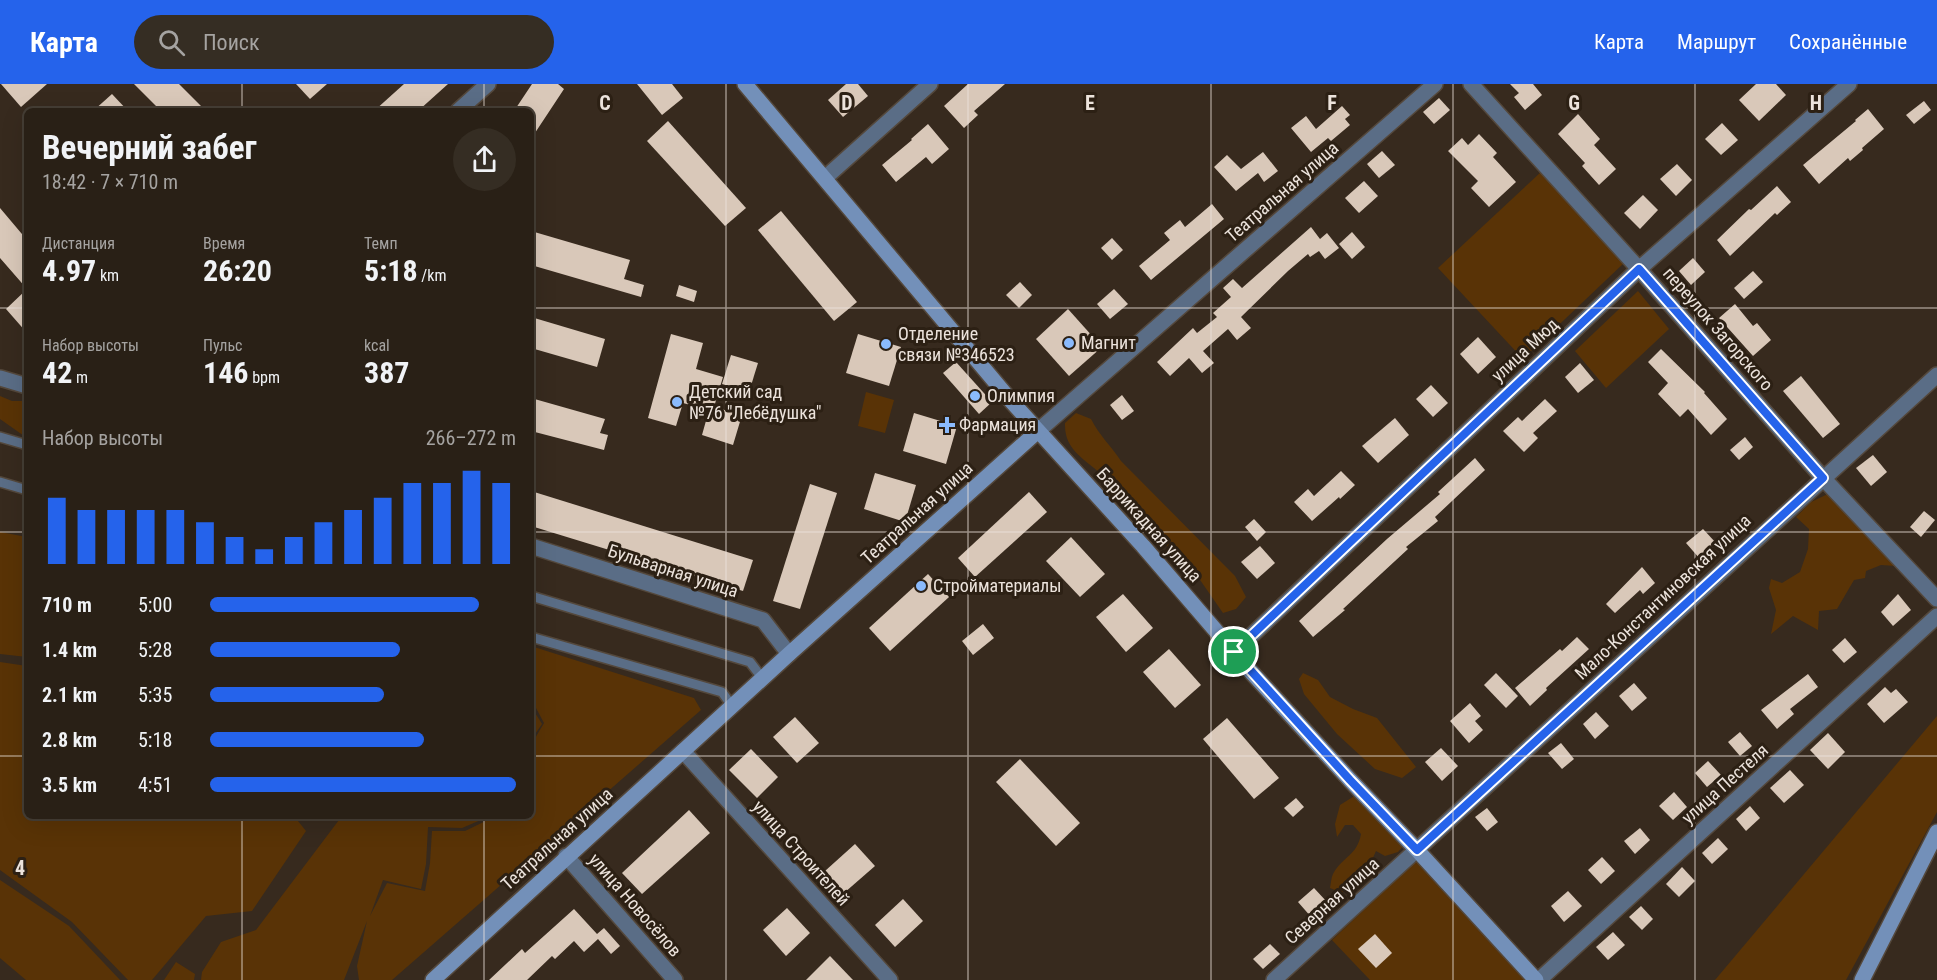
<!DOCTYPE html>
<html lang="ru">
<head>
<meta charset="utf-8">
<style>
  body { margin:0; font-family:"Roboto Condensed",sans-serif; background:#352d23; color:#f1f3f6; height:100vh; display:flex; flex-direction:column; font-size:22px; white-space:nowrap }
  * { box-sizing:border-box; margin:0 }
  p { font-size:20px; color:#a5a3a1 }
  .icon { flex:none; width:33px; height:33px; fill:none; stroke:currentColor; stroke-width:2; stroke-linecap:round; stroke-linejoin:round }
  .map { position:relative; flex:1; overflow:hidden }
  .panel { position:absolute; left:24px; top:24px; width:510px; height:711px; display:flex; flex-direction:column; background:#292016; border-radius:9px; box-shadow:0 6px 24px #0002,0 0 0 2px #453e35 }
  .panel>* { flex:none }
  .pin { position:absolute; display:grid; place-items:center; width:51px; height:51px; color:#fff; margin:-26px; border:3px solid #fff; border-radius:50%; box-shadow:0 2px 6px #0007 }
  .round { display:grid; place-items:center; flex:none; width:63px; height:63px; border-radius:32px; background:#352d23 }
  .head { display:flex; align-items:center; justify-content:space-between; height:102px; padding:0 18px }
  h1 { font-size:33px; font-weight:700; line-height:45px }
  .figures { display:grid; grid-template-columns:repeat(3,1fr); gap:9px; height:102px; padding:6px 18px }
  .figures div { display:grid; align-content:center }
  .figures b { font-size:30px; font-weight:700 }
  .figures small { font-size:16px; font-weight:400 }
  .figures p { font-size:16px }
  .chart { height:168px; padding:12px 18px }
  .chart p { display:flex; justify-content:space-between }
  .chart svg { width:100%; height:108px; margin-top:6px; stroke:#2563eb; stroke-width:6 }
  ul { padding:0 18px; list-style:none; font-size:20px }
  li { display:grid; grid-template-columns:96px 72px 1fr; align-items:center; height:45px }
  li i { height:15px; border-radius:8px; background:#2563eb }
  header { display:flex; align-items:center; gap:36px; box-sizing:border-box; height:84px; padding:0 30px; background:#2563eb; color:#fff }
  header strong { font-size:28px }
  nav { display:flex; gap:33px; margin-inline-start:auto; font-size:21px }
  .search { width:420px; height:54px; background:#352d23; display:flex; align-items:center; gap:15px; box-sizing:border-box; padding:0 21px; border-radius:33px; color:#a5a3a1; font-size:22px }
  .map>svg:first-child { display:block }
  .green { fill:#593306 }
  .building { fill:#d9c8b9 }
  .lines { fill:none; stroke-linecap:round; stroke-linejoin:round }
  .lane-casing { stroke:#54483c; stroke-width:12 }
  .street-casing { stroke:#54483c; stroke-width:18 }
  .secondary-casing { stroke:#54483c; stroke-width:18 }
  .lane { stroke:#5a6d86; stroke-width:9 }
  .street { stroke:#5a6d86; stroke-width:15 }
  .secondary { stroke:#7390b9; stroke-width:15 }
  .route-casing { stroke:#fff; stroke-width:12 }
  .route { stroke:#2563eb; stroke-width:8 }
  .grid { fill:none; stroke:#ece3dc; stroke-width:1.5; stroke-opacity:0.55 }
  .poi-dot { fill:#8abafc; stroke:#2c2014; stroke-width:2 }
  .labels { text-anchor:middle; stroke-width:6; stroke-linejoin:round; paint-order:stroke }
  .street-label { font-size:18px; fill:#ece3dc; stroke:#2c2014 }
  .poi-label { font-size:18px; fill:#ece3dc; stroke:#2c2014; text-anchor:start }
  .grid-label { font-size:20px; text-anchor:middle; font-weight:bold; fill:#ece3dc; stroke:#2c2014; stroke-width:6; stroke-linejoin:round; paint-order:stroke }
</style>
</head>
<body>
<header>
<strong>Карта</strong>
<div class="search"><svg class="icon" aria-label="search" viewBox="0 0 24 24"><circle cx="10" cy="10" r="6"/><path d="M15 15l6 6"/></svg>Поиск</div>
<nav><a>Карта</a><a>Маршрут</a><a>Сохранённые</a></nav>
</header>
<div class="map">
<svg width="1937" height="896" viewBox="0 0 1937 896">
  <rect width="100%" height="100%" fill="#372a1e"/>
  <g class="green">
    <path d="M1541 88 1625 178 1523 275 1438 184Z"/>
    <path d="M1638 207 1669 245 1606 304 1575 267Z"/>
    <path d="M866 308 894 316 885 349 858 342Z"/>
    <path d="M0 312 12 317H27V354L0 335Z"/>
    <path d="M1076 329 1091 335C1099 351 1111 362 1121 377L1235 492 1246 513 1236 525 1223 529 1198 493 1160 455 1147 434 1132 432C1122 419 1113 402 1101 390 1084 374 1064 366 1065 339Z"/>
    <path d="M1830 409C1849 435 1874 458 1896 482L1881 481 1866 487 1865 494 1854 496 1837 525 1819 527 1818 546 1793 532 1771 550 1776 526 1769 504 1771 495 1782 499 1800 488 1808 465 1809 445 1796 433 1811 418Z"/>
    <path d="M0 448 27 453V573L0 570Z"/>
    <path d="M531 562 694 614 701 626 392 896H359L357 882 367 837 344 896H201L202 888 221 858 256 846 342 732H490L462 744 428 743 426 780 421 805 383 796 370 832 387 799 425 807 430 779 432 747H465L496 732H531V661L544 639 536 624H531Z"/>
    <path d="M0 578 27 582V732H294L306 747 252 827 206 832 152 896H128L72 838 0 786Z"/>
    <path d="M1303 589 1318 596 1330 613 1353 625 1377 634 1416 683 1402 694 1375 685 1337 650 1304 610 1299 595Z"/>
    <path d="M531 627H534L542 640 531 656Z"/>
    <path d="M1937 632V728L1846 896H1715Z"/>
    <path d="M1356 711 1405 760 1398 768 1385 772 1376 767 1372 776 1371 785 1349 797 1342 809 1330 804C1331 799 1331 794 1333 790 1343 772 1357 772 1361 750L1353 741H1345L1337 753 1335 740 1340 721Z"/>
    <path d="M1417 776 1526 896H1370L1332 856Z"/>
    <path d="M0 796 69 842 120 896H26L0 874Z"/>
    <path d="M176 878 195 890 194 896H164Z"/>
  </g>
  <g class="building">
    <path d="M1 0H47L21 23Z"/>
    <path d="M134 0H179L206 27H161Z"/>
    <path d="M296 0H327L310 15Z"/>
    <path d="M404 0H448L418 27H374Z"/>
    <path d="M532 0H558L564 5 531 55V27H514Z"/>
    <path d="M637 0H672L683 14 662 31Z"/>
    <path d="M846 0H858L868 12 843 33 828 16Z"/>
    <path d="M968 0H1005L974 27 978 31 964 44 944 22Z"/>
    <path d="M1510 0H1533L1542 11 1525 26 1514 13 1519 9Z"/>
    <path d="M1756 0H1776L1786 11 1759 37 1739 16Z"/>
    <path d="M112 10 128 27H93Z"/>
    <path d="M1439 14 1450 26 1434 40 1423 28Z"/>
    <path d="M1924 17 1931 26 1914 40 1906 31Z"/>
    <path d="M1342 22 1350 31 1345 35 1350 41 1331 57 1328 54 1311 68 1291 44 1306 32 1316 45Z"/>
    <path d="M1868 25 1884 45 1862 64 1863 66 1850 77 1848 74 1819 100 1803 81 1856 37 1855 36Z"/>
    <path d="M1578 30 1600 55 1594 61 1616 85 1599 101 1582 82 1585 79 1558 50Z"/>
    <path d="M668 37 746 124 725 142 647 57Z"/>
    <path d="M1722 39 1738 56 1721 71 1705 55Z"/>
    <path d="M928 40 949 65 932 80 926 73 896 98 882 81 912 56 911 55Z"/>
    <path d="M1479 50 1497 69 1493 73 1516 98 1489 123 1471 104 1478 97 1448 67 1462 54 1468 61Z"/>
    <path d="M1382 67 1395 81 1379 94 1367 80Z"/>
    <path d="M1263 68 1278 87 1264 98 1258 89 1236 107 1214 83 1227 71 1241 85Z"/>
    <path d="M1677 80 1692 96 1676 112 1660 95Z"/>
    <path d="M1364 97 1378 112 1359 129 1345 114Z"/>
    <path d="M1777 102 1791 118 1777 131 1775 129 1730 172 1717 156 1749 125 1751 126Z"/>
    <path d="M1643 111 1658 126 1640 145 1624 129Z"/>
    <path d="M1212 120 1224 135 1151 196 1139 182 1170 156 1164 149 1180 136 1185 143Z"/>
    <path d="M0 124 27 156V249L6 225 27 205 0 174Z"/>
    <path d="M781 127 857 218 834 237 758 146Z"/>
    <path d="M1311 143 1320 155 1327 149 1339 164 1325 175 1319 167 1310 173 1308 170 1288 187 1241 233 1251 244 1237 256 1228 245 1203 267 1214 279 1202 289 1189 274 1170 292 1157 278 1193 244 1197 249 1217 233 1213 229 1231 213 1223 204 1233 195 1242 204Z"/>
    <path d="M531 147 630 176 624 195 644 201 641 213 531 181Z"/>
    <path d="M1352 148 1365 163 1352 175 1339 160Z"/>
    <path d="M1112 154 1123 166 1112 176 1101 164Z"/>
    <path d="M1693 174 1705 188 1691 201 1679 187Z"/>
    <path d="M1753 187 1763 198 1744 215 1734 204Z"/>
    <path d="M1020 198 1032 211 1019 224 1006 211Z"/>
    <path d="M679 201 697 207 694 218 676 212Z"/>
    <path d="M1114 205 1128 220 1110 235 1097 220Z"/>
    <path d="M1735 220 1753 242 1757 239 1771 256 1753 272 1719 234Z"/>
    <path d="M1068 225 1102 263 1069 292 1036 255Z"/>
    <path d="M531 233 605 255 597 283 531 264Z"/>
    <path d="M671 250 703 259 696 285 723 293 714 323 742 331 733 361 702 351 709 326 683 319 676 342 648 334Z"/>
    <path d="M858 250 901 263 889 302 846 289Z"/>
    <path d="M1478 253 1496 273 1478 290 1460 270Z"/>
    <path d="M1661 265 1705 308 1704 309 1727 335 1711 351 1688 325 1680 333 1658 310 1668 299 1648 278Z"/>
    <path d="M731 271 758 279 749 308 722 300Z"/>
    <path d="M956 278 992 318 979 330 943 289Z"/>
    <path d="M1580 279 1594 296 1578 309 1565 293Z"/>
    <path d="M1801 292 1840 340 1823 354 1783 307Z"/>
    <path d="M1431 301 1448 319 1433 333 1416 315Z"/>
    <path d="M1122 311 1134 327 1122 336 1110 321Z"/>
    <path d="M531 314 605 335 600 349 608 351 604 366 531 347Z"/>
    <path d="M1545 315 1557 327 1533 349 1538 354 1524 368 1503 347 1518 333 1522 337Z"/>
    <path d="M914 329 957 342 946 380 903 367Z"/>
    <path d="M1395 334 1409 351 1378 379 1362 362Z"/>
    <path d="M1745 353 1753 363 1739 376 1730 366Z"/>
    <path d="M1873 371 1887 388 1871 402 1856 384Z"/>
    <path d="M1475 374 1485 386 1435 433 1438 437 1406 463 1408 465 1343 525 1345 526 1313 553 1299 537 1387 455 1440 410 1438 408Z"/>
    <path d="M1341 387 1355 401 1340 415 1339 413 1312 437 1294 418 1308 405 1314 412Z"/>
    <path d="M875 389 916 401 905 438 864 425Z"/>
    <path d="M810 400 837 409 800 525 773 517Z"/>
    <path d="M531 407 753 476 743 507 531 442Z"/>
    <path d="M1029 408 1047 428 975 493 958 474Z"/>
    <path d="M1924 427 1935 436 1921 453 1910 443Z"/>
    <path d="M1254 435 1266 448 1257 457 1245 443Z"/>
    <path d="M1703 445 1717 460 1700 475 1686 459Z"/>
    <path d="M1071 453 1105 490 1080 513 1046 477Z"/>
    <path d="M1260 462 1275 479 1257 495 1241 478Z"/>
    <path d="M1642 483 1655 499 1643 510 1640 506 1615 529 1606 520Z"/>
    <path d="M928 490 949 513 890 567 869 544Z"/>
    <path d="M1123 510 1153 544 1126 568 1096 533Z"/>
    <path d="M1898 510 1911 526 1893 542 1881 528Z"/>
    <path d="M983 540 994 554 973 571 962 557Z"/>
    <path d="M1577 553 1589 565 1546 604 1547 606 1530 622 1515 604 1560 565 1562 567Z"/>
    <path d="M1845 554 1857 568 1844 579 1832 566Z"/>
    <path d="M1169 565 1201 601 1175 624 1143 588Z"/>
    <path d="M1496 589 1518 612 1506 624 1484 601Z"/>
    <path d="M1808 590 1818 603 1790 625 1794 630 1777 645 1761 626Z"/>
    <path d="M1634 599 1647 614 1632 627 1619 612Z"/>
    <path d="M1885 603 1891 609 1896 605 1908 618 1884 639 1867 620Z"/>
    <path d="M1470 619 1481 632 1475 637 1483 646 1469 659 1450 637Z"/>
    <path d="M1596 628 1609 642 1595 655 1583 640Z"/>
    <path d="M795 633 819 659 797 679 773 653Z"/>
    <path d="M1227 634 1279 694 1254 715 1203 655Z"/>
    <path d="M1740 648 1752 662 1740 672 1728 658Z"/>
    <path d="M1828 649 1845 668 1828 685 1810 666Z"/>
    <path d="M1561 659 1574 675 1562 685 1548 669Z"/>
    <path d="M1441 664 1458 682 1442 697 1425 678Z"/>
    <path d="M751 665 778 693 757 714 729 686Z"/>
    <path d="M1020 675 1080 739 1056 762 996 698Z"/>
    <path d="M1708 677 1721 691 1707 703 1695 689Z"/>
    <path d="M1790 686 1804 701 1784 719 1770 704Z"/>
    <path d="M1674 708 1687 723 1673 736 1659 722Z"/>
    <path d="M1296 714 1304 723 1293 733 1284 724Z"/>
    <path d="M1750 722 1760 734 1746 747 1736 735Z"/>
    <path d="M1487 724 1498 738 1487 747 1475 733Z"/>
    <path d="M689 726 710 749 642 810 622 789Z"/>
    <path d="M1640 744 1650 756 1635 770 1624 757Z"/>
    <path d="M1718 754 1728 765 1712 780 1702 769Z"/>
    <path d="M855 760 875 782 844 809 825 787Z"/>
    <path d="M1602 773 1615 787 1601 800 1588 786Z"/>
    <path d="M1682 783 1695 797 1679 813 1666 800Z"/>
    <path d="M1314 804 1327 818 1321 823 1322 825 1312 834 1298 818Z"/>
    <path d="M1568 807 1582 822 1564 838 1551 822Z"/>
    <path d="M903 815 923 837 895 863 875 841Z"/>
    <path d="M1641 822 1653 835 1642 846 1629 833Z"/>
    <path d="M787 824 810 849 786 872 763 846Z"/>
    <path d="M574 825 597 850 604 844 620 862 611 870 598 855 584 868 574 857 555 875 552 872 527 896H489L522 865 525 869Z"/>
    <path d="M1613 848 1625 861 1608 876 1596 863Z"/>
    <path d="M1375 850 1392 869 1376 884 1358 865Z"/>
    <path d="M1270 860 1280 870 1263 885 1253 875Z"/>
    <path d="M830 872 853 896H806Z"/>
  </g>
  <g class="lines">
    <defs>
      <g id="lane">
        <path d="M0 353 27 361"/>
        <path d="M0 398 27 406"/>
        <path d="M531 512 750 578 763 595"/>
        <path d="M531 553 722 608 732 622"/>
      </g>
      <g id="street">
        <path d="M1471 0 1639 185 1823 394 1937 515"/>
        <path d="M458 27 488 0"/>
        <path d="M825 94 930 0"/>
        <path d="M0 294 27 302"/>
        <path d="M1038 347 1435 0"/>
        <path d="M531 462 763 536 789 570"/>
        <path d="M1234 568 1639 185 1849 0"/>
        <path d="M683 667 890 896"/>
        <path d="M566 772 675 896"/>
        <path d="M1274 896 1937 291"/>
        <path d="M1539 896 1937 532"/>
      </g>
      <g id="secondary">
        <path d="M745 0 1012 318 1143 462 1253 590 1350 696 1417 766 1536 896"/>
        <path d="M433 896 789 570 1038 347"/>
        <path d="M1862 896 1937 748"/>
      </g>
    </defs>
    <use href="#lane" class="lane-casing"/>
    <use href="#street" class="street-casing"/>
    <use href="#secondary" class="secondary-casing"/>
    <use href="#lane" class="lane"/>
    <use href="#street" class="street"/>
    <use href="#secondary" class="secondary"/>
  </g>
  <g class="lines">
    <defs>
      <path id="route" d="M1639 185 1823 394 1417 766 1350 696 1234 568Z"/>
    </defs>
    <use href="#route" class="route-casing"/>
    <use href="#route" class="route"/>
  </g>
  <path class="grid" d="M242 0V27M484 0V27M726 0V896M968 0V896M1211 0V896M1453 0V896M1695 0V896M0 224H27M531 224H1937M0 448H27M531 448H1937M0 672H27M531 672H1937M242 732V896M484 732V896"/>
  <g class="poi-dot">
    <circle cx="1069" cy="259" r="6"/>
    <circle cx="886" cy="260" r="6"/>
    <circle cx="975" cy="312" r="6"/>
    <circle cx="677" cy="318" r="6"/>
    <path d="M944 332h6v6h6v6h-6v6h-6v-6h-6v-6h6z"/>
    <circle cx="921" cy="502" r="6"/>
  </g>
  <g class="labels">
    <g class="street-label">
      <text transform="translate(1282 108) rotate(-41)" y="6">Театральная улица</text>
      <text transform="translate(1718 245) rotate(49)" y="6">переулок Загорского</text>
      <text transform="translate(1525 266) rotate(-43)" y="6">улица Мюд</text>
      <text transform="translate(917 429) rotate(-42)" y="6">Театральная улица</text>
      <text transform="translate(1149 441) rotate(48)" y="6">Баррикадная улица</text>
      <text transform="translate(673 487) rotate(18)" y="6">Бульварная улица</text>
      <text transform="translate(1663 513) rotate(-43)" y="6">Мало-Константиновская улица</text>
      <text transform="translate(1725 700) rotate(-42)" y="6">улица Пестеля</text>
      <text transform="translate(557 755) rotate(-42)" y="6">Театральная улица</text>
      <text transform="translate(801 769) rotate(48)" y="6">улица Строителей</text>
      <text transform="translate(1332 817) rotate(-42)" y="6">Северная улица</text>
      <text transform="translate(635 821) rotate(49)" y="6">улица Новосёлов</text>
    </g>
    <g class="poi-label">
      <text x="898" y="256">Отделение<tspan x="898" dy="21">связи №346523</tspan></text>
      <text x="1081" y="265">Магнит</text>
      <text x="689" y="314">Детский сад<tspan x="689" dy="21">№76 "Лебёдушка"</tspan></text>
      <text x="987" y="318">Олимпия</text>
      <text x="959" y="347">Фармация</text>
      <text x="933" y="508">Стройматериалы</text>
    </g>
  </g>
  <g class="grid-label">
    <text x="605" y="26">C</text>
    <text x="847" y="26">D</text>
    <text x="1090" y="26">E</text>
    <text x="1332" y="26">F</text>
    <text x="1574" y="26">G</text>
    <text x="1816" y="26">H</text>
    <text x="20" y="791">4</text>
  </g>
</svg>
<div class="pin" style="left:1234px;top:568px;background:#1e9e55"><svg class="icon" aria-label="arrive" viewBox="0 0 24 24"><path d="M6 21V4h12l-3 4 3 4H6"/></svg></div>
<section class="panel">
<div class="head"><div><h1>Вечерний забег</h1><p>18:42 · 7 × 710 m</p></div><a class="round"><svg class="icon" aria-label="share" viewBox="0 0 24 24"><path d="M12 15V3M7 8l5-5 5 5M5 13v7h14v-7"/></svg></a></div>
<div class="figures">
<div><p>Дистанция</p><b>4.97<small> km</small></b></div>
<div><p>Время</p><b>26:20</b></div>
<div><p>Темп</p><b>5:18<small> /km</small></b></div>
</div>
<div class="figures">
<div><p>Набор высоты</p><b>42<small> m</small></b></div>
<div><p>Пульс</p><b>146<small> bpm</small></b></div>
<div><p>kcal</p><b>387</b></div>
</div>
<div class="chart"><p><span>Набор высоты</span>266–272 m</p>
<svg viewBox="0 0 160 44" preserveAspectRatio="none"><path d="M5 44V17M15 44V22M25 44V22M35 44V22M45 44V22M55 44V27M65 44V33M75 44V38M85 44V33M95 44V27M105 44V22M115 44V17M125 44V11M135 44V11M145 44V6M155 44V11"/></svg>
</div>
<ul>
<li><b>710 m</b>5:00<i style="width:88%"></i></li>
<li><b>1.4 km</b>5:28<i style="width:62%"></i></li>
<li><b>2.1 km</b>5:35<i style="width:57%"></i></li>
<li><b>2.8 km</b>5:18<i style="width:70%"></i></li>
<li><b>3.5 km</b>4:51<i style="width:100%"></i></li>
</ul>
</section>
</div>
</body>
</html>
